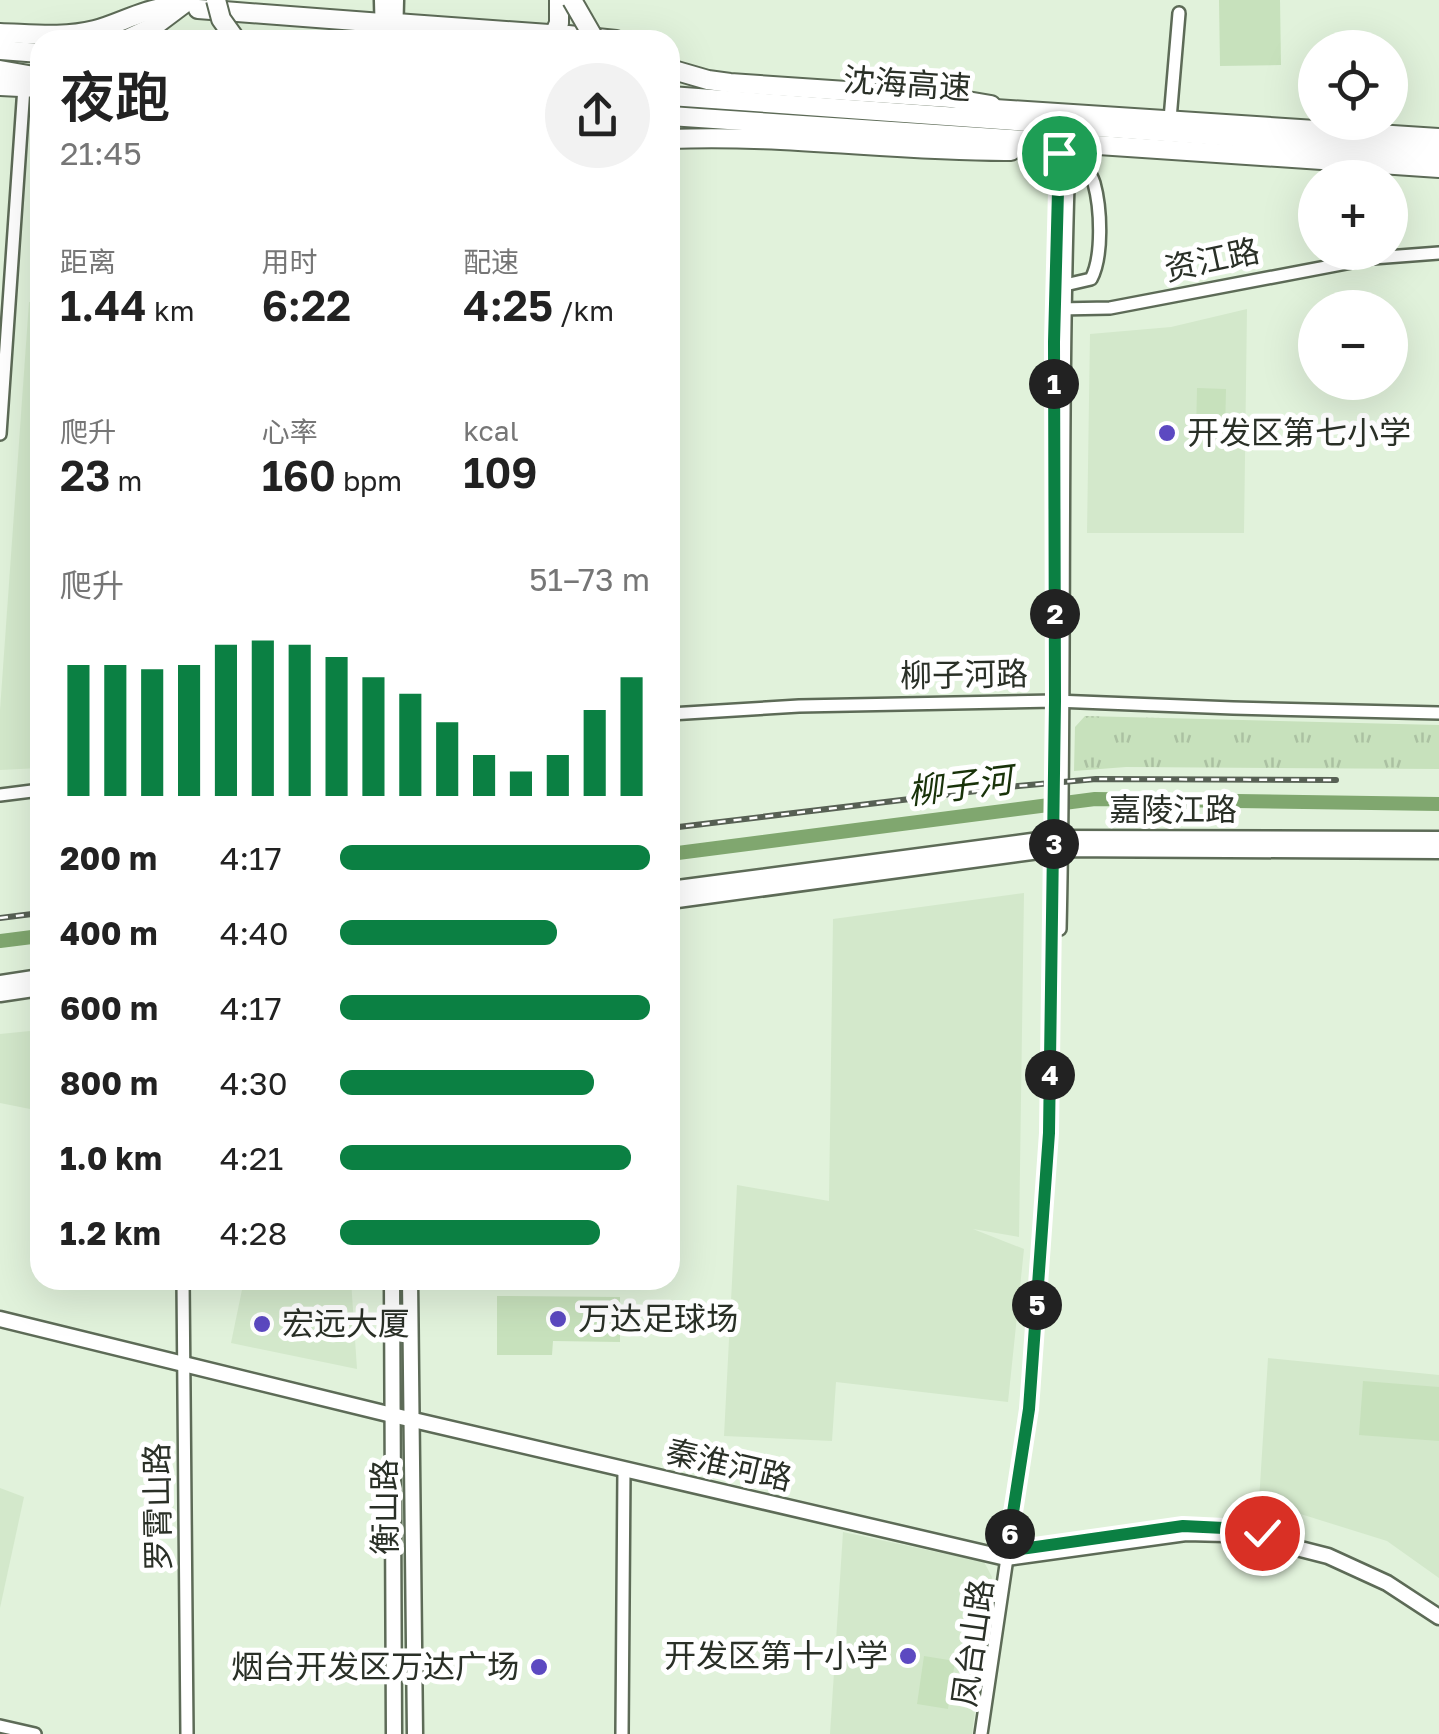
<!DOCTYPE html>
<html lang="zh">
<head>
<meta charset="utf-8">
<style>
  body { margin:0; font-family:"Golos Text","Noto Sans SC",sans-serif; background:#f2f2f2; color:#222; height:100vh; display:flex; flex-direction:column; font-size:38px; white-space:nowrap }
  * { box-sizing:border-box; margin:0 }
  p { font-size:32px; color:#767676 }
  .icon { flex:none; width:55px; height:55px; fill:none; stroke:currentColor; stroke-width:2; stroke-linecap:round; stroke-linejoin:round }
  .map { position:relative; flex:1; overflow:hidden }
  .details { position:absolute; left:30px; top:30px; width:650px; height:1260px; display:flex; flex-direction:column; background:#fff; border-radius:30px; box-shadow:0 10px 40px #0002 }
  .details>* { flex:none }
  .fabs { position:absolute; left:1298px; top:30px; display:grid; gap:20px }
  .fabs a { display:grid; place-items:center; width:110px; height:110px; border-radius:50%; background:#fff; box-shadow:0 10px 40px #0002; font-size:50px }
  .pin { position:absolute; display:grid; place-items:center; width:85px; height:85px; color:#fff; margin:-42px; border:5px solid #fff; border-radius:50%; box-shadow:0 2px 10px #0007 }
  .km { position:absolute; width:50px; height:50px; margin:-25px; border-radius:50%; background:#222; color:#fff; font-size:28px; line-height:50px; text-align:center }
  .round { display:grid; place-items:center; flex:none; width:105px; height:105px; border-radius:52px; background:#f2f2f2 }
  .headline { display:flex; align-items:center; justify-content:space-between; height:170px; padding:0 30px }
  h1 { font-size:55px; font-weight:600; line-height:75px }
  .stats { display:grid; grid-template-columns:repeat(3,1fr); gap:15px; height:170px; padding:10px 30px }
  .stats div { display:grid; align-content:center }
  .stats b { font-size:42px; font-weight:600 }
  .stats small { font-size:28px; font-weight:400 }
  .stats p { font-size:28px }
  .chart { height:280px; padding:20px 30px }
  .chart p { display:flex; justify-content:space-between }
  .chart svg { width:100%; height:180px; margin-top:10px; stroke:#0b8043; stroke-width:6 }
  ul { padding:0 30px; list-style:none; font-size:32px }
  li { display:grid; grid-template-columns:160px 120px 1fr; align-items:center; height:75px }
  li i { height:25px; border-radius:12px; background:#0b8043 }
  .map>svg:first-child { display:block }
  .built { fill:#d3e8cb }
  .grass { fill:#c7e1bc }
  .park { fill:url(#park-tufts) }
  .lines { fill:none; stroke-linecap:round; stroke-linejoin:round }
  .river { stroke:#80a76f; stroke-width:14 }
  .minor-casing { stroke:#5d6b57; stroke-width:16 }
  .major-casing { stroke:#5d6b57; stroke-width:19 }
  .highway-casing { stroke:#5d6b57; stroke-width:22 }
  .minor { stroke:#fff; stroke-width:11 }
  .major { stroke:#fff; stroke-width:14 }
  .highway { stroke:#fff; stroke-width:18 }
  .rail-casing { stroke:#576054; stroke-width:6 }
  .rail { stroke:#fff; stroke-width:2.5; stroke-dasharray:8; stroke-linecap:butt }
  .highway-bridge-casing { stroke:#5d6b57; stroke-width:22; stroke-linecap:butt }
  .highway-bridge { stroke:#fff; stroke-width:18 }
  .route-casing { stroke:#fff; stroke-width:20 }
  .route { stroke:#0b8043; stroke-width:12 }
  .poi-dot { fill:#5c49c1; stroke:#fff; stroke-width:4 }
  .labels { text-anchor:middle; stroke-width:10; stroke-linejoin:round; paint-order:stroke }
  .street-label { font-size:32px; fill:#2a3027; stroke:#fff }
  .poi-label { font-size:32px; fill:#2a3027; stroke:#fff; text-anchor:start }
  .water-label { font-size:35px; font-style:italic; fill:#183209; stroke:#fff }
</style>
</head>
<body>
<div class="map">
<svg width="1439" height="1734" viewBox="0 0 1439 1734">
  <defs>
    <pattern id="park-tufts" width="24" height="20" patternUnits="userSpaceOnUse" patternTransform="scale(2.5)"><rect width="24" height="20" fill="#c7e1bc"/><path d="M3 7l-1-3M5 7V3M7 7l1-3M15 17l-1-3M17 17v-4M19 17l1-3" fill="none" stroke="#abc1a2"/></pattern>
  </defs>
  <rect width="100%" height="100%" fill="#e1f2db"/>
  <g class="built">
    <path d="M29 302H40V768L0 770V710Z"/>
    <path d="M1247 309 1244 533H1087L1090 334 1171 327Z"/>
    <path d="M1024 893 1019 1237 973 1229 1024 1249 1008 1402 836 1382 832 1441 724 1436 737 1185 829 1201 833 919Z"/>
    <path d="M40 1030V1111L0 1103V1034Z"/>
    <path d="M244 1280H351L357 1369 231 1343Z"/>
    <path d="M1268 1358 1439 1375V1578L1387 1541 1259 1501Z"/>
    <path d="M0 1488 24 1497 0 1608Z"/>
    <path d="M843 1532 984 1562 992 1577 972 1734H830Z"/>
  </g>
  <g class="grass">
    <path d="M1219 0H1280L1281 65 1220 66Z"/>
    <path d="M1197 388 1226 389 1225 435 1196 434Z"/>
    <path d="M497 1296 620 1297V1342L553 1341 552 1355H497Z"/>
    <path d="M1363 1381 1439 1387V1441L1359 1435Z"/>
    <path d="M924 1656 955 1661 948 1709 917 1704Z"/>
  </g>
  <path class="park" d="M1085 716 1439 725V769L1126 767 1074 771 1075 727Z"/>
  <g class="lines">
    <g class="river">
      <path d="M670 854 1095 799 1439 804"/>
      <path d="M0 941 40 936"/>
    </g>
    <defs>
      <g id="minor">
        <path d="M1170 119 1179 13"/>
        <path d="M1065 285 1091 279C1103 257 1101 208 1094 183 1091 174 1085 164 1080 155"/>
        <path d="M1058 309 1110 308 1373 258 1439 253"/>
        <path d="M0 434 24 87"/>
        <path d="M670 714 799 706 1055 701 1233 708 1439 713"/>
        <path d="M0 795 40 790"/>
        <path d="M1060 929C1066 671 1060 412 1069 154"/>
        <path d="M183 1280 187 1734"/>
        <path d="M0 1726 35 1734"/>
        <path d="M622 1734 624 1469"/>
        <path d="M981 1734 1029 1409 1049 1133 1055 701 1054 341 1059 153"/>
      </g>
      <g id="major">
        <path d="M382 0 383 40"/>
        <path d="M395 40 396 0"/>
        <path d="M670 889 1054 838 1439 839"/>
        <path d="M670 901 1054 849 1439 851"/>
        <path d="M0 983 40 977"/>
        <path d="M0 994 40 988"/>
        <path d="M392 1280 394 1734"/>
        <path d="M410 1280 415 1734"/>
        <path d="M0 1319 392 1415 1006 1558 1186 1533 1225 1534 1261 1539 1328 1556 1387 1583 1439 1617"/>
      </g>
      <g id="highway">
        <path d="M198 9 382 23"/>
        <path d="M396 23 549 34"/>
        <path d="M0 33C32 34 63 38 95 30 121 23 143 9 170 7"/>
        <path d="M568 35 616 40"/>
        <path d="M125 40 153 27 189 0"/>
        <path d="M552 40 559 23V0"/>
        <path d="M0 50 40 53"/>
        <path d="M670 69 708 80 730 83 950 98 991 105"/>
        <path d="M0 70 40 77"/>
        <path d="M0 86 40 88"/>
        <path d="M670 96 1439 152"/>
        <path d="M980 108 1439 138"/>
        <path d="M670 116 1439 168"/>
        <path d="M670 139C784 134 897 152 1011 151"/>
      </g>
    </defs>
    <use href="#minor" class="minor-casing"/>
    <use href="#major" class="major-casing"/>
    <use href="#highway" class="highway-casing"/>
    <use href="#minor" class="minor"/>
    <use href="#major" class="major"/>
    <use href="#highway" class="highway"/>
    <defs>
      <g id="rail">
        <path d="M670 828 1018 786 1096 779 1336 780"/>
        <path d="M0 918 40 913"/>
      </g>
    </defs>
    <use href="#rail" class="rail-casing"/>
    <use href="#rail" class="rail"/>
    <defs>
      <g id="highway-bridge">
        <path d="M216 0 221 19 236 40"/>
        <path d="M572 0 595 40"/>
      </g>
    </defs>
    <use href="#highway-bridge" class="highway-bridge-casing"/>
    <use href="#highway-bridge" class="highway-bridge"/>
  </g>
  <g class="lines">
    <defs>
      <path id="route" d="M1059 153 1054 342 1055 701 1049 1133 1029 1409 1007 1551 1183 1526 1224 1528 1262 1533"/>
    </defs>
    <use href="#route" class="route-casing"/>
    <use href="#route" class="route"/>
  </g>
  <g class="poi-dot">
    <circle cx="1167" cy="433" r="10"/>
    <circle cx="558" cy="1319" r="10"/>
    <circle cx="262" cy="1324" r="10"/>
    <circle cx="908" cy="1656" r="10"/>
    <circle cx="539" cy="1667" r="10"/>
  </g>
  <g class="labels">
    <g class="street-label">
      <text transform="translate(907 84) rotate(4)" y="11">沈海高速</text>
      <text transform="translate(1212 260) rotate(-12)" y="11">资江路</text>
      <text transform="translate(964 675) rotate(-1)" y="11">柳子河路</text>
      <text x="1173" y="821">嘉陵江路</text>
      <text transform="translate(729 1465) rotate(13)" y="11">秦淮河路</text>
      <text transform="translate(158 1507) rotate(-91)" y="11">罗霄山路</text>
      <text transform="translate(385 1507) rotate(-90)" y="11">衡山路</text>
      <text transform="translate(973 1643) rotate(-82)" y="11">凤台山路</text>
    </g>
    <g class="poi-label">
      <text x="1187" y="444">开发区第七小学</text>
      <text x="578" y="1330">万达足球场</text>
      <text x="282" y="1335">宏远大厦</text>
      <text x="888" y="1667" text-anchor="end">开发区第十小学</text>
      <text x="519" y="1678" text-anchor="end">烟台开发区万达广场</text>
    </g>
    <g class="water-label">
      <text transform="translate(960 786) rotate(-7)" y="12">柳子河</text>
    </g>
  </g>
</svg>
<div class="fabs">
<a><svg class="icon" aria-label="locate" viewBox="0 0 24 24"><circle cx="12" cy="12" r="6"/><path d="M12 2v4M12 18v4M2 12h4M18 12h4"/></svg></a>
<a>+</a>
<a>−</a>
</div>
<div class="pin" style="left:1059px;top:153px;background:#1e9e55"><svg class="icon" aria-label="arrive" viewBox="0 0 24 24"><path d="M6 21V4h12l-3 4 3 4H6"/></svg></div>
<div class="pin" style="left:1262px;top:1533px;background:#d93025"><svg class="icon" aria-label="check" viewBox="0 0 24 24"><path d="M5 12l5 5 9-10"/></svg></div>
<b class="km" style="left:1054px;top:384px">1</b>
<b class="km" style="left:1055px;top:614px">2</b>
<b class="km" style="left:1054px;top:844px">3</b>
<b class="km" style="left:1050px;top:1075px">4</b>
<b class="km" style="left:1037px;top:1305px">5</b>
<b class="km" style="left:1010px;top:1534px">6</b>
<section class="details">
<div class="headline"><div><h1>夜跑</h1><p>21:45</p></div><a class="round"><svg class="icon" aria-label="share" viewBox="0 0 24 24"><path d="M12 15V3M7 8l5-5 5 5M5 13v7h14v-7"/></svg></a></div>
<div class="stats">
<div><p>距离</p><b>1.44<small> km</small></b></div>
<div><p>用时</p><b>6:22</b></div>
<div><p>配速</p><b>4:25<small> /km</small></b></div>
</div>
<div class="stats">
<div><p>爬升</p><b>23<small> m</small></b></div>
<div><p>心率</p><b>160<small> bpm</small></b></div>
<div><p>kcal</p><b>109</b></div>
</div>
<div class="chart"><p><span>爬升</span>51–73 m</p>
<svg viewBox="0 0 160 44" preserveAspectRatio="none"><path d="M5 44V12M15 44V12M25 44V13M35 44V12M45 44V7M55 44V6M65 44V7M75 44V10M85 44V15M95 44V19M105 44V26M115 44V34M125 44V38M135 44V34M145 44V23M155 44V15"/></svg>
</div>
<ul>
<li><b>200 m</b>4:17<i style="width:100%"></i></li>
<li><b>400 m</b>4:40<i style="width:70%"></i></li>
<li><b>600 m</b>4:17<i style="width:100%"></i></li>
<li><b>800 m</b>4:30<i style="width:82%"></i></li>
<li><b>1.0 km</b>4:21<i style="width:94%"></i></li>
<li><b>1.2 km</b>4:28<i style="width:84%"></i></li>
</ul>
</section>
</div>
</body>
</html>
